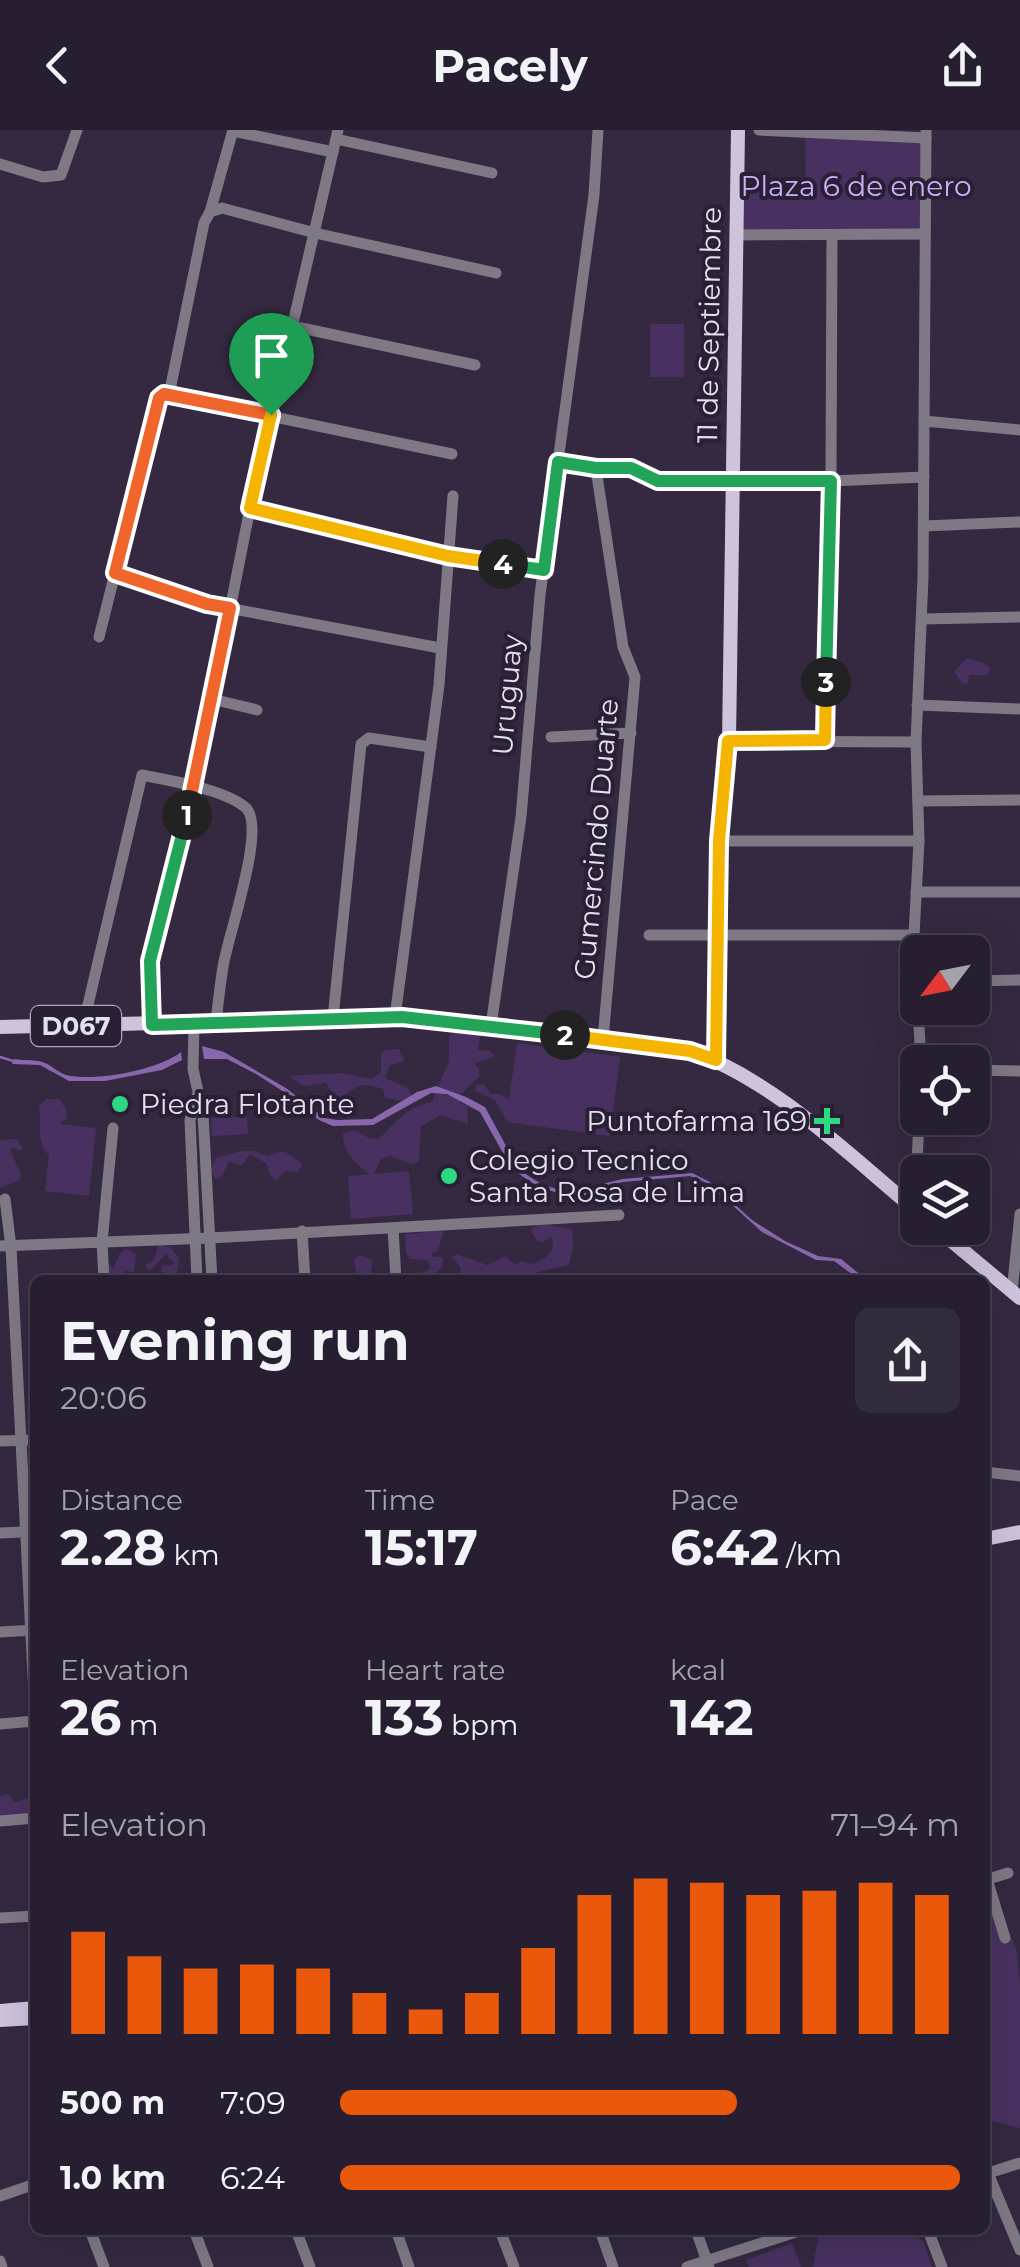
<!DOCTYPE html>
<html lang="en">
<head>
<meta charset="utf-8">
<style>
  body { margin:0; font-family:Montserrat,sans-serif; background:#332c3d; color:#f1f3f6; height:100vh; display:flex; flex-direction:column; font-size:38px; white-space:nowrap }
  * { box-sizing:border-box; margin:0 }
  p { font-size:32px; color:#a4a2ab }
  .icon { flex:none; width:55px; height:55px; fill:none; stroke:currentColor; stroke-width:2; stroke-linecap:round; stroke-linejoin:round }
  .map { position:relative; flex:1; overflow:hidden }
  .sheet { position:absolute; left:30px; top:1145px; width:960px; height:960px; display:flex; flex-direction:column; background:#271f31; border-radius:15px; box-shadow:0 10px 40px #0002,0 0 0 2px #433d4d }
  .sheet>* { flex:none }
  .needle { width:65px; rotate:238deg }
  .tools { position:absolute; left:900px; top:805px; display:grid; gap:20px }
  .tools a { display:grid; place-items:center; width:90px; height:90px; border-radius:15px; background:#271f31; box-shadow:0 10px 40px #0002,0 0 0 2px #433d4d; font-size:50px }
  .pin { position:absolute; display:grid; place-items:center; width:85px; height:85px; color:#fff; margin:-102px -42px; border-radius:50% 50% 50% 0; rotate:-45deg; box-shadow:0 0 10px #0007 }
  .pin .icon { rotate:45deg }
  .km { position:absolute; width:50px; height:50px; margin:-25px; border-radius:50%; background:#222; color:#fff; font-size:28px; line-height:50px; text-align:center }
  .round { display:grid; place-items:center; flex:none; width:105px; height:105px; border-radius:15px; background:#332c3d }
  .head { display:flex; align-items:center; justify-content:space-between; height:170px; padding:0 30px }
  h1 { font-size:55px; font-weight:700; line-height:75px }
  .metrics { display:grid; grid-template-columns:repeat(3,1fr); gap:15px; height:170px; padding:10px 30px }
  .metrics div { display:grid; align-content:center }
  .metrics b { font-size:50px; font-weight:700 }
  .metrics small { font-size:28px; font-weight:400 }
  .metrics p { font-size:28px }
  .chart { height:280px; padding:20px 30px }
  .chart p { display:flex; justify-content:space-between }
  .chart svg { width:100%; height:180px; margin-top:10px; stroke:#ea580c; stroke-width:6 }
  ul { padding:0 30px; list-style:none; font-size:32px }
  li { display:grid; grid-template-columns:160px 120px 1fr; align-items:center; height:75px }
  li i { height:25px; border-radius:12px; background:#ea580c }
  header { display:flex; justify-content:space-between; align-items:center; height:130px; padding:0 30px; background:#271f31; font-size:45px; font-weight:700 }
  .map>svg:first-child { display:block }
  .green { fill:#483160 }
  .water { fill:#8967ad }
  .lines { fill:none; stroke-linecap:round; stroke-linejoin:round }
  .stream { stroke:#8967ad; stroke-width:2.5 }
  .minor { stroke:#7f7986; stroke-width:11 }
  .major { stroke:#cec3dd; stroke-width:14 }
  .split-1-casing { stroke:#fff; stroke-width:20 }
  .split-2-casing { stroke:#fff; stroke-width:20 }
  .split-3-casing { stroke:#fff; stroke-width:20 }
  .split-4-casing { stroke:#fff; stroke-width:20 }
  .split-5-casing { stroke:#fff; stroke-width:20 }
  .split-1 { stroke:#f0652b; stroke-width:12 }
  .split-2 { stroke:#22a559; stroke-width:12 }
  .split-3 { stroke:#f5b400; stroke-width:12 }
  .split-4 { stroke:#22a559; stroke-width:12 }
  .split-5 { stroke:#f5b400; stroke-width:12 }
  .poi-dot { fill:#2dd883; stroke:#2a2036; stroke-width:4 }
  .labels { text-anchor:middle; stroke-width:8; stroke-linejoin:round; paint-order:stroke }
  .shield { fill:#2a2036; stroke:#aea6b8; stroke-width:2.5 }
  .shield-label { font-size:25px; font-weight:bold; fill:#e6dfef }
  .park-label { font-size:28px; fill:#d0adf9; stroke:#2a2036 }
  .street-label { font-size:28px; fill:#e6dfef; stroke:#2a2036 }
  .poi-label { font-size:28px; fill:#e6dfef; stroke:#2a2036; text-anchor:start }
</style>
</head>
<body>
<header><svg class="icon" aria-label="back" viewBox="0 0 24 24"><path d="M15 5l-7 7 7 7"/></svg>Pacely<svg class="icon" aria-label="share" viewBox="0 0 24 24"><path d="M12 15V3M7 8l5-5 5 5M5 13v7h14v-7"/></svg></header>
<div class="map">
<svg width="1020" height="2137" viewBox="0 0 1020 2137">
  <rect width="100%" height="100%" fill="#342941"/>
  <g class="green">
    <path d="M805 3 926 8 925 104 737 105 735 58 806 63Z"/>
    <rect x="650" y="194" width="34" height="53"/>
    <path d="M967 528 984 533 990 539 988 545H969L968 553 963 554 954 542Z"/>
    <path d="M460 899 480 907 478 920 490 921 495 926 474 934 479 939V947L459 965 460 973 467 976 468 994 441 985 421 996 419 1031 412 1034 390 1026 381 1029 374 1044 409 1041 413 1084 351 1089 348 1046 370 1044C356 1035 342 1020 343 1004L354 1000 369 1008 379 1009C400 989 403 979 432 972L449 931V906Z"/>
    <path d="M517 913 620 927 610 1006 507 992 495 970 475 961 476 955 484 954 491 964H500L509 969Z"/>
    <path d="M399 919 405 931 390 935 385 948 408 958 412 966 404 971 385 968 383 959C355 950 360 958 337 969L326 953 304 956 289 946 340 943 372 949 381 942V924L385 920Z"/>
    <path d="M46 969H59L66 979 67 988 60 994 96 998 89 1066 45 1061 49 1025C35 1013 42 992 39 976Z"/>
    <path d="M247 986 248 1004 212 1006 211 988Z"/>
    <path d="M16 1009 23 1018 19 1021 13 1017 10 1020 21 1044 20 1050 0 1058V1010Z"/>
    <path d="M242 1021H254L267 1026 284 1021 303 1034 297 1042 286 1041 276 1050 270 1045 266 1033 250 1024 242 1036 229 1031 221 1048 215 1049 211 1040 216 1028Z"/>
    <path d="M540 1094 572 1099 573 1117 569 1135 538 1142 529 1148 489 1150 484 1144 474 1150H456L461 1138 452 1127 457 1124 487 1135 506 1126 515 1135 521 1131 534 1134C545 1128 558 1122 551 1107L543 1112 537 1111 531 1100Z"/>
    <path d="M432 1097 440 1099 443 1104 437 1122 431 1123 433 1127H443L442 1137 434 1146 443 1150H405L408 1144 425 1142 431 1136 427 1130 410 1129 406 1123 405 1104 422 1103Z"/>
    <path d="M159 1114 170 1117 179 1129 177 1143 181 1150H168L167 1143 161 1142 162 1136 175 1134 166 1124 150 1141 147 1139 145 1135 154 1130Z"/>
    <path d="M126 1119 136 1124 134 1142 125 1141 117 1150H101L106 1131 113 1138 120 1123Z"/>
    <path d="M360 1125 373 1130 370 1150H343L356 1141 354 1129Z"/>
    <path d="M32 1661 35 1663V1686L0 1695V1666L8 1664 15 1672 29 1668Z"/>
    <path d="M985 1764 1000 1782 1016 1819 1020 1853V1998L993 1991 985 1980Z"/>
    <path d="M830 2100H857L862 2103 911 2100 924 2113 932 2137H813L818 2108Z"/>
    <path d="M792 2113 801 2137H749L746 2130Z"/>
  </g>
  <g class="water">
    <path d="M202 916 224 922 286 958 324 988 337 990 372 989 417 962 436 956 466 967 485 977 519 1040 543 1055 568 1062 623 1049 692 1043 710 1052 752 1090 785 1111 818 1126 841 1129 867 1150H860L834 1131 816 1130 762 1102 709 1054 690 1046 623 1052 599 1057 585 1065 568 1066 538 1057 512 1039 480 982 447 964 431 963 373 995 333 996 319 990 284 962 256 944 227 929H204Z"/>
    <path d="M181 922 182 930 162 940 105 951H69L40 935 12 934 14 929C25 931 36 929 45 933 52 936 59 943 66 945 95 952 158 940 181 922Z"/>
  </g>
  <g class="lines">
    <path class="stream" d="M0 927 13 931"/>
    <g class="minor">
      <path d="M759 0 926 8"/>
      <path d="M233 1 333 22"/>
      <path d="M336 9 492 43"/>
      <path d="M0 34 43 47 61 45 77 0"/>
      <path d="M210 82 222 78 315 103 496 143"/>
      <path d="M737 105 925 104"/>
      <path d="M292 196 475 235"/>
      <path d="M169 265 204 93 210 82 233 0"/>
      <path d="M924 291 1020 300"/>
      <path d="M557 332 596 339 631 338 658 351H831L924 347"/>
      <path d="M596 339 623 517 635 547 603 909"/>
      <path d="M250 378 447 426 544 439"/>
      <path d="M924 396 1020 392"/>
      <path d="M922 489 1020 487"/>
      <path d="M99 507 115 443"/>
      <path d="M440 518 207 474 115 443 157 270 164 264 452 324"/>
      <path d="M212 569 257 580"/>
      <path d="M917 575 1020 579"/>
      <path d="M551 607 631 603"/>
      <path d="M825 610 831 344 832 105"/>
      <path d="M729 611 916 612"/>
      <path d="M918 671 1020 670"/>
      <path d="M719 711H919"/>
      <path d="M916 762H1020"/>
      <path d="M649 805H914"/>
      <path d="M972 851 1020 850"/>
      <path d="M395 887 439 555 453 366"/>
      <path d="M333 888 361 614 369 608 431 617"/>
      <path d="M194 893 193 939 203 984 212 1150"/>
      <path d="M152 895 150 831 195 657 250 378 338 0"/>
      <path d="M83 896 142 645C170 651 225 659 246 678 267 698 227 808 223 837 220 855 218 874 216 892"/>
      <path d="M491 896 521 687 540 465 594 65 598 0"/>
      <path d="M921 932 914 805 919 711 916 612 923 448 926 0"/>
      <path d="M972 940 1020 941"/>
      <path d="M5 1069 11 1117 35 1583"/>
      <path d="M915 1080 919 988"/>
      <path d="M393 1098 396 1150"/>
      <path d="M302 1101 305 1150"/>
      <path d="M0 1116 210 1108 619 1085"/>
      <path d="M104 1150 102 1112 113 998"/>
      <path d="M197 1150 190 990 197 966"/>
      <path d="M1012 1162 1020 1084"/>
      <path d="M0 1311 35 1310"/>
      <path d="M985 1342 1020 1346"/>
      <path d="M0 1403 23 1402"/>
      <path d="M0 1502 35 1500"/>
      <path d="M0 1594 35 1591"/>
      <path d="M0 1691 35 1688"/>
      <path d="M987 1749 1005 1808"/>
      <path d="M985 1750 1008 1743"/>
      <path d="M0 1788 35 1786"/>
      <path d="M988 2043 1020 2120"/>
      <path d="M985 2044 1020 2033"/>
      <path d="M0 2066 35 2054"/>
      <path d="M90 2100 104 2137"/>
      <path d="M194 2100 208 2137"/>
      <path d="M296 2100 310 2137"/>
      <path d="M396 2100 409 2137"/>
      <path d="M500 2100 514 2137"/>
      <path d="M600 2100 613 2137"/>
      <path d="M696 2100 709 2137"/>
      <path d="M928 2100 942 2137"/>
      <path d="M0 2131 2 2137"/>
      <path d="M687 2137 802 2100"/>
    </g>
    <g class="major">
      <path d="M0 897 401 887 690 921C773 949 850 1026 918 1082"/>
      <path d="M716 930 719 711 729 611 738 0"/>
      <path d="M936 1098 1020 1168"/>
      <path d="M985 1409 1020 1402"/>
      <path d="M0 1881 35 1878"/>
      <path d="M0 1890 35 1888"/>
    </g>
  </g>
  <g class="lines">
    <defs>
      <path id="split-1" d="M187 685 230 478 207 474 115 443 159 268 164 264 271 285"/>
      <path id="split-2" d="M187 685 150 831 152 895 402 887 565 905"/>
      <path id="split-3" d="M565 905 690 921 716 930 719 711 728 611 825 610 826 552"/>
      <path id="split-4" d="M503 434 544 440 558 332 596 338H631L658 351H831L826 552"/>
      <path id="split-5" d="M271 285 250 378 448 426 503 434"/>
    </defs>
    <use href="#split-1" class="split-1-casing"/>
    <use href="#split-2" class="split-2-casing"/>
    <use href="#split-3" class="split-3-casing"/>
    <use href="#split-4" class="split-4-casing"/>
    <use href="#split-5" class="split-5-casing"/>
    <use href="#split-1" class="split-1"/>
    <use href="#split-2" class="split-2"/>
    <use href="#split-3" class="split-3"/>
    <use href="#split-4" class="split-4"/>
    <use href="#split-5" class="split-5"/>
  </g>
  <g class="poi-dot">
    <circle cx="120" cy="974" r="10"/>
    <path d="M822 976h10v10h10v10h-10v10h-10v-10h-10v-10h10z"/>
    <circle cx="449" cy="1046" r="10"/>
  </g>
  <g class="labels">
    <rect class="shield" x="31" y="876" width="90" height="40" rx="8"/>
    <g class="shield-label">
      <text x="76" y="905">D067</text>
    </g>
    <g class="park-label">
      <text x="856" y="66">Plaza 6 de enero</text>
    </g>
    <g class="street-label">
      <text transform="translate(709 195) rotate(-89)" y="10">11 de Septiembre</text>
      <text transform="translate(507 565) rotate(-85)" y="10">Uruguay</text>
      <text transform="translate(596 709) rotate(-85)" y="10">Gumercindo Duarte</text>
    </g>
    <g class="poi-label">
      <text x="140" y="984">Piedra Flotante</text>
      <text x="807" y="1001" text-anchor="end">Puntofarma 169</text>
      <text x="469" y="1040">Colegio Tecnico<tspan x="469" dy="32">Santa Rosa de Lima</tspan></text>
    </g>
  </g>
</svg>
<div class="tools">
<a><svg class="needle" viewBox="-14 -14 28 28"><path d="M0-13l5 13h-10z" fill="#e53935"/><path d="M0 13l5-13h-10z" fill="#a4a2ab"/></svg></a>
<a><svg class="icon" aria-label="locate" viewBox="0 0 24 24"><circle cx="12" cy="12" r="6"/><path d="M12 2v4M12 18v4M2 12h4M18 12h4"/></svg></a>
<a><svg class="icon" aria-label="layers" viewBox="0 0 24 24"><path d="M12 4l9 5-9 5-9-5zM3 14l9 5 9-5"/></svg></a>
</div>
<div class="pin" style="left:271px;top:285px;background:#1e9e55"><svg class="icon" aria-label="arrive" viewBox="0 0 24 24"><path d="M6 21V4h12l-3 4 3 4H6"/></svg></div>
<b class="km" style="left:187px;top:685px">1</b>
<b class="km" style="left:565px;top:905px">2</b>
<b class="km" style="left:826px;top:552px">3</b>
<b class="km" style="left:503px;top:434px">4</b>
<section class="sheet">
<div class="head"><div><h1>Evening run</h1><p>20:06</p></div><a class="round"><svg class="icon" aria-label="share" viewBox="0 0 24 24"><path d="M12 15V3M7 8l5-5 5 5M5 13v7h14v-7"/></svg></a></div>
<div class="metrics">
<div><p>Distance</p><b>2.28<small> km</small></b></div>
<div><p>Time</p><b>15:17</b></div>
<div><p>Pace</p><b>6:42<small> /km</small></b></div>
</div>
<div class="metrics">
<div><p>Elevation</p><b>26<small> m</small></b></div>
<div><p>Heart rate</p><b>133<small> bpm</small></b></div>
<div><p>kcal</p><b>142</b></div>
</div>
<div class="chart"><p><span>Elevation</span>71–94 m</p>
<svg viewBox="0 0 160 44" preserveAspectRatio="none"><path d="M5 44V19M15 44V25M25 44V28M35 44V27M45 44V28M55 44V34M65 44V38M75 44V34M85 44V23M95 44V10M105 44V6M115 44V7M125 44V10M135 44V9M145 44V7M155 44V10"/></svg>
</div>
<ul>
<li><b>500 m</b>7:09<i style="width:64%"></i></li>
<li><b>1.0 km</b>6:24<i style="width:100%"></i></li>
</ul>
</section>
</div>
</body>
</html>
